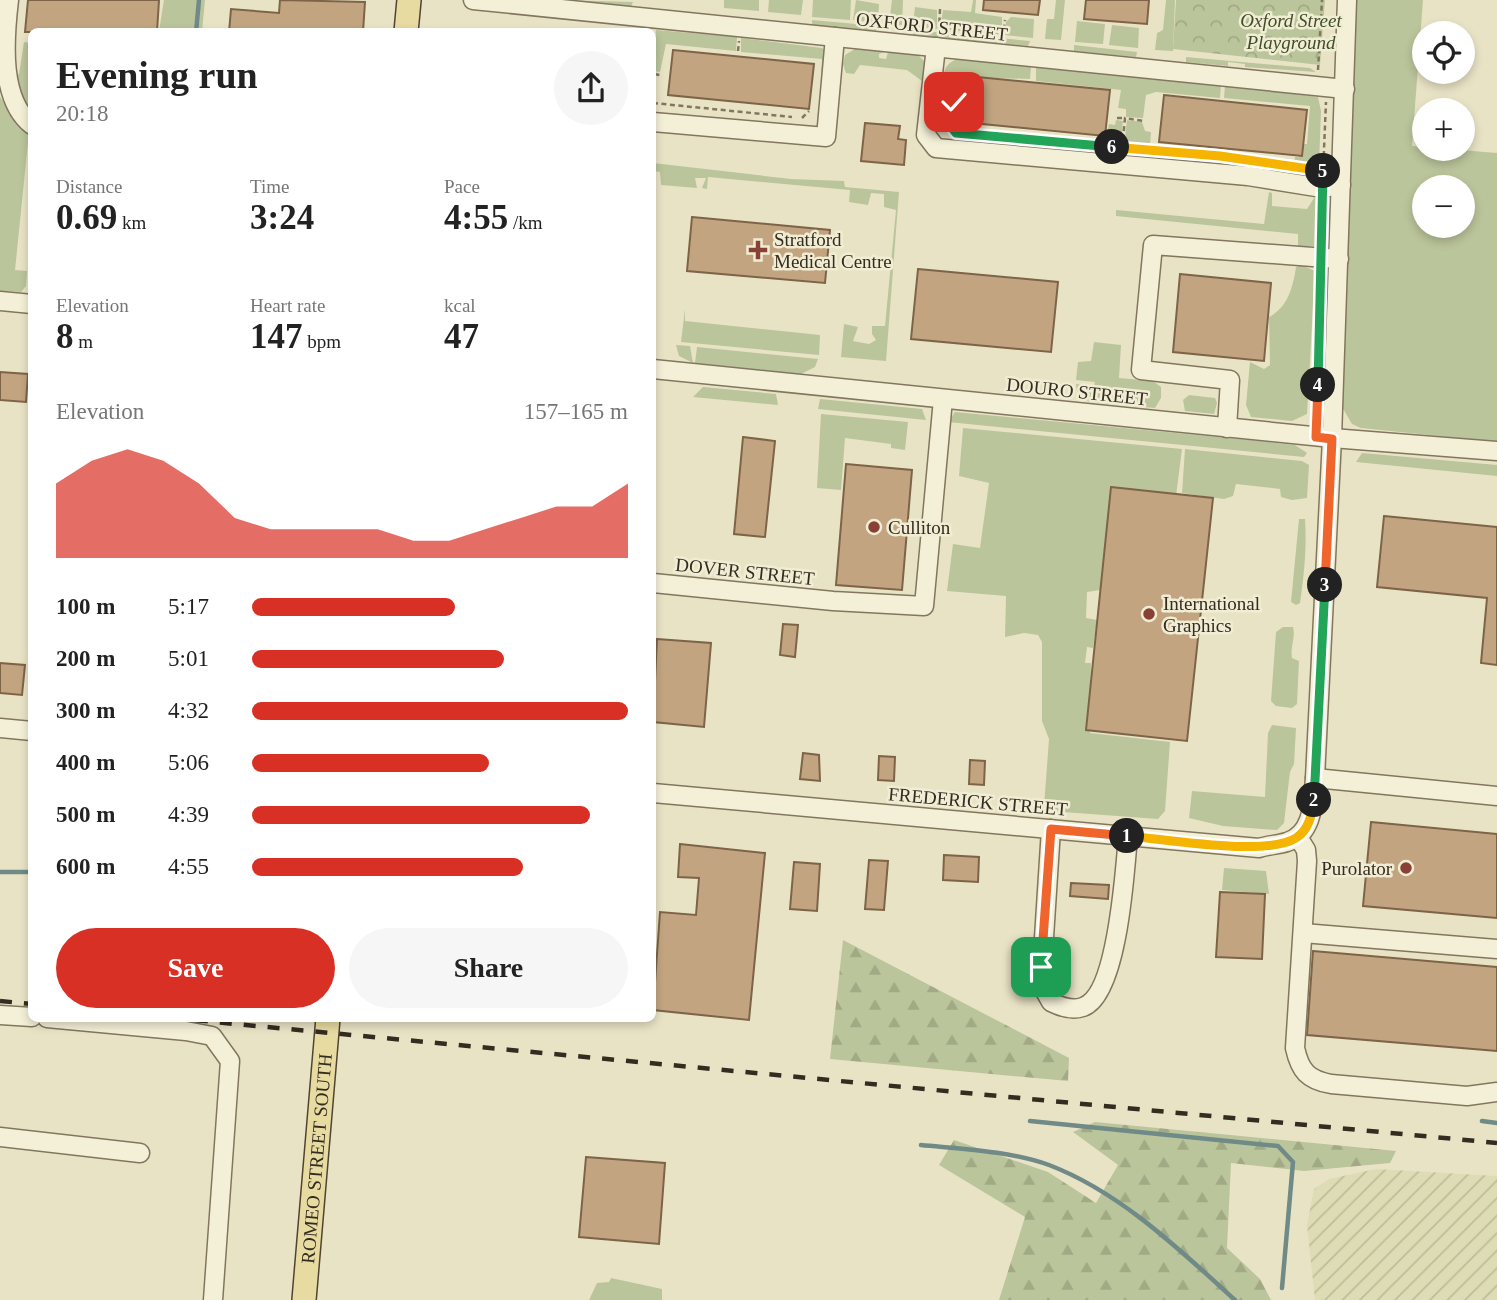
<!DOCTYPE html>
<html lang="en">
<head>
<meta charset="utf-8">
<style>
  body { margin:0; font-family:Georgia,serif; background:#f6f6f6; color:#222; height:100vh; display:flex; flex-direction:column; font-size:26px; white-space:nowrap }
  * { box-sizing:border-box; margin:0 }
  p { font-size:23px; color:#767676 }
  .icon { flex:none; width:38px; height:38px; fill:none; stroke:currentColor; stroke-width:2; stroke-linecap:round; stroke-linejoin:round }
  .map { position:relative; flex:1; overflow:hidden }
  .sheet { position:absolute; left:28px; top:28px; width:628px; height:994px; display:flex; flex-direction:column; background:#fff; border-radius:10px; box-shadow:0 4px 10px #0003 }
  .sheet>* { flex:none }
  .tools { position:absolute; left:1412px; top:21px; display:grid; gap:14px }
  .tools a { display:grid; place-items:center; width:63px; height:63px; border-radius:50%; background:#fff; box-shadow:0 4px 10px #0003; font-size:35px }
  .pin { position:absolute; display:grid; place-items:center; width:60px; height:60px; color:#fff; margin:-30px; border-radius:14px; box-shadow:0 4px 10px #0006 }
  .km { position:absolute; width:35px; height:35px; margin:-18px; border-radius:50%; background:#222; color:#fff; font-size:19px; line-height:35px; text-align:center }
  .round { display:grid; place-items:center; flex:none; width:74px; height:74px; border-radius:37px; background:#f6f6f6 }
  .headline { display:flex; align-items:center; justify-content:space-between; height:119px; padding:0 28px }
  h1 { font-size:38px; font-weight:600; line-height:52px }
  .figures { display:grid; grid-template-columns:repeat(3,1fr); gap:10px; height:119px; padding:7px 28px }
  .figures div { display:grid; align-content:center }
  .figures b { font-size:35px; font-weight:600 }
  .figures small { font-size:19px; font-weight:400 }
  .figures p { font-size:19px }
  .chart { height:196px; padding:14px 28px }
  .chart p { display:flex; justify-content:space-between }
  .chart svg { width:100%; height:126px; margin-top:7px; fill:#d93025; opacity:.7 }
  .button { display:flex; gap:14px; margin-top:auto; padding:14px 28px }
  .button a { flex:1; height:80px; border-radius:42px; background:#d93025; color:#fff; font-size:28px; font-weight:600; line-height:80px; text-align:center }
  .button a+a { background:#f6f6f6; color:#222 }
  ul { padding:0 28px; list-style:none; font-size:23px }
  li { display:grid; grid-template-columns:112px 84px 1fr; align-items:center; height:52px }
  li i { height:18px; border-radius:9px; background:#d93025 }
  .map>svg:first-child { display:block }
  .farmland { fill:url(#farmland-furrows) }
  .grass { fill:#bbc59b; fill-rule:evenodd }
  .forest { fill:url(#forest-firs) }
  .park { fill:url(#park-crowns) }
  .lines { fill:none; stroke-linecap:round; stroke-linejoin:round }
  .stream { stroke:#6f8a87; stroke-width:4.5 }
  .building { fill:#c2a580; stroke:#7e6447; stroke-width:2 }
  .minor-casing { stroke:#82765e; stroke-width:21 }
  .major-casing { stroke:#504431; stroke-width:26 }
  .path { stroke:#82765e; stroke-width:2.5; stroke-dasharray:5 3.5; stroke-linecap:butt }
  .minor { stroke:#f4f0d8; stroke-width:18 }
  .major { stroke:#e7dba2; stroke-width:23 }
  .rail { stroke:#342c20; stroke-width:4.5; stroke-dasharray:12 12; stroke-linecap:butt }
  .split-1-casing { stroke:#fff; stroke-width:14 }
  .split-2-casing { stroke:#fff; stroke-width:14 }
  .split-3-casing { stroke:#fff; stroke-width:14 }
  .split-4-casing { stroke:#fff; stroke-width:14 }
  .split-5-casing { stroke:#fff; stroke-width:14 }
  .split-6-casing { stroke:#fff; stroke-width:14 }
  .split-7-casing { stroke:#fff; stroke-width:14 }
  .split-1 { stroke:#f0652b; stroke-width:9 }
  .split-2 { stroke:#f5b400; stroke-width:9 }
  .split-3 { stroke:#22a559; stroke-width:9 }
  .split-4 { stroke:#f0652b; stroke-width:9 }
  .split-5 { stroke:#22a559; stroke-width:9 }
  .split-6 { stroke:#f5b400; stroke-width:9 }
  .split-7 { stroke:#22a559; stroke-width:9 }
  .poi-dot { fill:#894035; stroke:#f1edd4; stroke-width:2.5 }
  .labels { text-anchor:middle; stroke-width:5; stroke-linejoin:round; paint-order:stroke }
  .park-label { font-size:19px; font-style:italic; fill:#3f4e29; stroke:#f1edd4 }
  .street-label { font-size:19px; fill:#342c20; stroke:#f1edd4 }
  .poi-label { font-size:19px; fill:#342c20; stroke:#f1edd4; text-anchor:start }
</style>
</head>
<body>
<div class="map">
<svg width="1497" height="1300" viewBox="0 0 1497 1300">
  <defs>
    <pattern id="farmland-furrows" width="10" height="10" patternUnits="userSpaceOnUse" patternTransform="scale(1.75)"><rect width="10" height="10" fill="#dddcb4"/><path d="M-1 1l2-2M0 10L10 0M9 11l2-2" fill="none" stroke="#bebd9a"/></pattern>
    <pattern id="forest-firs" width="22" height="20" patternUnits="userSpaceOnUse" patternTransform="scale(1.75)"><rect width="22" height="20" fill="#bbc59b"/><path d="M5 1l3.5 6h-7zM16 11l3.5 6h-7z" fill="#a1a985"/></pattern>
    <pattern id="park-crowns" width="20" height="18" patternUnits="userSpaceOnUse" patternTransform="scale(1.75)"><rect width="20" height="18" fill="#bbc59b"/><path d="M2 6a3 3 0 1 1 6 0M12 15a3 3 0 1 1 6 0" fill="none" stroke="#a1a985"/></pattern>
  </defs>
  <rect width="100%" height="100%" fill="#e9e3c6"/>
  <path class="farmland" d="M1376 1169 1497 1176V1300H1315L1307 1225 1314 1189 1329 1179Z"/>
  <g class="grass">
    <path d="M164 0H205L202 31H159Z"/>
    <path d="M560 0 633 2 631 7Z"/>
    <path d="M724 0H759V11L724 8Z"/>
    <path d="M769 0H803L801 15 768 12Z"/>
    <path d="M813 0H851L850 20 812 17Z"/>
    <path d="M856 0 879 4 878 23 853 20Z"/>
    <path d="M892 0H903L902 25 889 24Z"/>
    <path d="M973 0H976L975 13 1002 17V35L940 29 943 10 971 12Z"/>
    <path d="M1056 0H1065L1061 40 1045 39 1047 19H1054Z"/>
    <path d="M1166 0H1175L1173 51 1155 50 1157 33 1163 30Z"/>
    <path d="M1356 0H1423L1412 146 1497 153V442L1361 428 1352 424 1342 407ZM1424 187H1463V226H1424Z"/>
    <path d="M915 7 937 10V29L913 26Z"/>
    <path d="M1011 17 1034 19 1033 38 1005 35 1006 22Z"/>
    <path d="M812 20 878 26 876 31 812 25Z"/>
    <path d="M1077 21 1105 24 1103 44 1075 42Z"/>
    <path d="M1112 25 1139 28 1138 48 1109 45Z"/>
    <path d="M656 30 737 37 736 51 666 44 660 72 653 71Z"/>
    <path d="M913 30 1030 41 1028 46 913 35Z"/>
    <path d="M741 38 822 48 826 51V82H821L822 59 741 52Z"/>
    <path d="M24 42 31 43V107L22 105 10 74H19Z"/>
    <path d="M1074 45 1137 52 1136 57 1074 51Z"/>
    <path d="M855 49 884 52 879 54V58L886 59 888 52 918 55 926 63 922 81 907 70 860 65 854 74 846 73 843 64 845 55Z"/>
    <path d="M1186 57 1310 68 1316 72 1245 67V64L1228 62V66L1186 62Z"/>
    <path d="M958 59 1031 67 1030 79 957 77 953 100V95L942 94C943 78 941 64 958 59Z"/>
    <path d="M1036 66 1221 85 1220 98 1156 92 1146 95 1143 118 1126 117V109L1118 108 1121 90 1036 81Z"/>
    <path d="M1225 85 1318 97 1321 111 1319 165 1294 164 1295 157H1299L1301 144H1307L1310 106 1224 98Z"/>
    <path d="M0 97 16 118 31 132V142H28L15 270 27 271 26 286 21 292 0 291Z"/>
    <path d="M956 112H960L961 126 1022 134 1017 137 957 131Z"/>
    <path d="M1116 120 1123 121 1120 147 1033 136 1105 140 1109 124 1115 125Z"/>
    <path d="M1127 120 1142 122 1145 131 1151 132 1150 145 1212 153 1124 146Z"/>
    <path d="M1223 152 1290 159V163L1227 157Z"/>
    <path d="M653 163 791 179 844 181 845 187 899 192 886 361 841 357 844 324 858 327 853 341 869 344 876 340 872 334V326H885L896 210 884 207V194L871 193 868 205 849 202 850 190 708 177 707 189 702 188 706 178H695L697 188 661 185 660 172 653 171Z"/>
    <path d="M1269 192 1272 193V206L1307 209 1314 198H1318L1316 246H1298V234L1116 216V210L1264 224Z"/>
    <path d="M1301 265 1315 271 1307 414 1292 421 1251 417 1246 405 1250 362 1264 369 1270 365 1269 317C1288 307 1293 287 1296 267Z"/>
    <path d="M685 309V321L820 335 819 355 681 342Z"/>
    <path d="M1094 342 1121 345 1119 378 1153 381 1161 387V398L1155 408 1089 402 1077 391 1076 384 1094 386 1095 382 1076 380 1078 362 1091 361Z"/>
    <path d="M676 345 690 346 693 363 679 356Z"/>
    <path d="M697 347 818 359 815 367 801 374 695 363Z"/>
    <path d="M703 387 776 394 778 405 693 397Z"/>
    <path d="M1189 395 1215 398 1217 403 1214 414 1185 411 1183 400Z"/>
    <path d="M820 399 922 409 926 420 818 409Z"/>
    <path d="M955 412 1260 441 1295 445 1307 453 1304 457 948 422Z"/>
    <path d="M821 414 908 422 905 450 891 448V444L845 438 841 490 817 488Z"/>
    <path d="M963 428 1182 449 1176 496 1112 489 1100 590 1087 592 1086 618 1097 620 1093 648 1087 647 1085 663H1091L1090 733 1170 742 1165 811 1158 819 1063 812 1047 810 1044 806 1049 739 1042 721V642L1038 635 1024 633 1005 637 1006 596 947 591 953 544 980 548 989 483 959 476Z"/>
    <path d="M1185 449 1302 461 1309 465 1307 498 1292 500 1281 497 1280 489 1236 484 1233 496 1224 499 1182 493Z"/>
    <path d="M1362 453 1497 465V476L1356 462Z"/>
    <path d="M1299 519H1305C1307 547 1304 575 1300 603L1296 605 1291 602Z"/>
    <path d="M1283 627H1293C1296 637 1290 646 1292 658L1299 661 1297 704 1292 708 1276 706 1271 701 1276 632Z"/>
    <path d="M1272 725 1296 728 1294 764 1290 772 1284 823 1277 830 1223 826 1189 818 1192 791 1265 797 1268 733Z"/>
    <path d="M1224 868 1266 871 1269 894 1222 890Z"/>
    <path d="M611 1278 662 1289V1300H589L597 1283 609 1282Z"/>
  </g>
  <g class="forest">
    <path d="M843 940 1069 1058 1068 1081 830 1059Z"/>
    <path d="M1095 1122 1396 1151 1390 1163 1304 1171 1231 1163 1227 1248 1260 1279 1271 1300H999L1025 1217 939 1165 954 1140 1048 1172 1096 1203 1118 1165 1073 1132Z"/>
  </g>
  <path class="park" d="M1176 0H1325L1320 65 1173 49Z"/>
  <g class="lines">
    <g class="stream">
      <path d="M196 32 199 0"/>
      <path d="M0 872H32"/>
      <path d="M1030 1121 1278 1146 1293 1162 1282 1288"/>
      <path d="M1482 1121 1497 1123"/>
      <path d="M921 1145C962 1149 1010 1151 1049 1165 1120 1192 1180 1250 1235 1300"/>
    </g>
  </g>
  <g class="building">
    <path d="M28 0H159L157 32H25Z"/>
    <path d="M280 0 365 2 363 32H229L231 9 279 13Z"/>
    <path d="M984 0H1040L1038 15 983 10Z"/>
    <path d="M1086 0H1149L1147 24 1084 19Z"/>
    <path d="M673 50 814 64 809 109 668 95Z"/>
    <path d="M967 76 1110 90 1105 136 962 122Z"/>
    <path d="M1164 95 1307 110 1302 156 1159 142Z"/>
    <path d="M865 123 900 126 898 139 906 140 904 165 861 161Z"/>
    <path d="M692 217 830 230 825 283 687 271Z"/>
    <path d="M918 269 1058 282 1051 352 911 339Z"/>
    <path d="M1180 274 1271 283 1264 361 1173 352Z"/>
    <path d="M0 372 28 374 26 402 0 400Z"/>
    <path d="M743 437 775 441 765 537 734 534Z"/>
    <path d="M846 464 912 470 902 590 836 585Z"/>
    <path d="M1111 487 1213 498 1187 741 1086 730Z"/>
    <path d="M1384 516 1497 527V665L1481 663 1487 598 1377 587Z"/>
    <path d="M783 624 798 625 795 657 780 655Z"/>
    <path d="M657 639 711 643 704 727 653 722Z"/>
    <path d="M0 663 25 665 22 695 0 693Z"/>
    <path d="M803 753 819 755 820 781 800 779Z"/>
    <path d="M879 756 895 757 894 781 878 780Z"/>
    <path d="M970 760 985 761 984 785 969 784Z"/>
    <path d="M1371 822 1497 834V918L1363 906Z"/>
    <path d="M680 844 765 853 749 1020 653 1010 660 912 696 915 699 878 678 877Z"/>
    <path d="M944 855 979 857 978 882 943 880Z"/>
    <path d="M869 860 888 861 884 910 865 909Z"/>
    <path d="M794 862 820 864 817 911 790 909Z"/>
    <path d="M1071 883 1109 885 1108 899 1070 896Z"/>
    <path d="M1220 892 1265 894 1262 959 1216 957Z"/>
    <path d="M1313 951 1497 967V1051L1307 1035Z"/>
    <path d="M586 1157 665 1163 659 1244 579 1237Z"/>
  </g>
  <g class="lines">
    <defs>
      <g id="minor">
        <path d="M9 0C4 42 0 100 32 125"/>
        <path d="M473 0 1345 89"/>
        <path d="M936 47 926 135 936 148 1248 176 1322 188 1341 185"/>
        <path d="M653 122 826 137 835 37"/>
        <path d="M0 301 32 304"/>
        <path d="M653 369 1332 438 1497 451"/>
        <path d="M1227 428 1230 380 1141 370 1153 245 1339 259"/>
        <path d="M653 583 833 601 924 606 943 399"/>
        <path d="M0 728 32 731"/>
        <path d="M1315 778 1497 796"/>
        <path d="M653 793 1259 848C1268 845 1278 845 1287 842 1314 834 1313 801 1315 778L1332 438 1347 0"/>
        <path d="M1051 829 1041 984 1051 1002C1061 1007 1072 1011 1083 1007 1118 995 1125 869 1128 836"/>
        <path d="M1298 837 1306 850 1307 861 1295 1048C1300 1071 1308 1080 1331 1084L1467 1096 1497 1092"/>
        <path d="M1303 933 1497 949"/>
        <path d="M0 1015 32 1017"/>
        <path d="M47 1018 186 1031 212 1036 230 1061 213 1300"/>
        <path d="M0 1137 140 1153"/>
      </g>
      <g id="major">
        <path d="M406 32 409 0"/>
        <path id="s1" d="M304 1300 328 1018"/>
      </g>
    </defs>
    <use href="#minor" class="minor-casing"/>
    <use href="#major" class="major-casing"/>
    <g class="path">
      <path d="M939 31 940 9"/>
      <path d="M1003 38 1005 20"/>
      <path d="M738 51 739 41"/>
      <path d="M1318 70 1322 0"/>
      <path d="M653 82 654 74 660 75"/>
      <path d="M955 102 952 129 959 133"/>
      <path d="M653 103 792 117"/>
      <path d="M802 118 809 111"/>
      <path d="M1117 118H1125"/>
      <path d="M1017 139 1038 140"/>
      <path d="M1122 148 1125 118 1143 121"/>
      <path d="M1292 166 1323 169"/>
      <path d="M1323 173 1326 102"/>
      <path d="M1320 242 1321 204"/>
      <path d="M1318 326 1319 274"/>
    </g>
    <use href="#minor" class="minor"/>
    <use href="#major" class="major"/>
    <g class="rail">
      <path d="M0 1001 32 1004"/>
      <path d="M172 1018 1497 1143"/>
    </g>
  </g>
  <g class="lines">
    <defs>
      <path id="split-1" d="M1041 967 1051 829 1127 836"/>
      <path id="split-2" d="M1127 836C1165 839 1266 857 1296 838 1309 830 1312 814 1314 800"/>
      <path id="split-3" d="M1314 800 1325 585"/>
      <path id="split-4" d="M1318 385 1316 437 1332 439 1325 585"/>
      <path id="split-5" d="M1318 385 1323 171"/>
      <path id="split-6" d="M1112 147 1220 156 1323 171"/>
      <path id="split-7" d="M954 102 953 129 956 133 1112 147"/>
    </defs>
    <use href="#split-1" class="split-1-casing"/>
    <use href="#split-2" class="split-2-casing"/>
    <use href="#split-3" class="split-3-casing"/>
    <use href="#split-4" class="split-4-casing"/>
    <use href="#split-5" class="split-5-casing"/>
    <use href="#split-6" class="split-6-casing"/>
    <use href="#split-7" class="split-7-casing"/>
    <use href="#split-1" class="split-1"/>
    <use href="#split-2" class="split-2"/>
    <use href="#split-3" class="split-3"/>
    <use href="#split-4" class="split-4"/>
    <use href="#split-5" class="split-5"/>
    <use href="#split-6" class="split-6"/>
    <use href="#split-7" class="split-7"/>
  </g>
  <g class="poi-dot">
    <path d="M754.5 239.5h7v7h7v7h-7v7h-7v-7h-7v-7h7z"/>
    <circle cx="874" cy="527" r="7"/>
    <circle cx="1149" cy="614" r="7"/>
    <circle cx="1406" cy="868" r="7"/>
  </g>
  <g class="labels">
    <g class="park-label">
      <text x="1291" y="27">Oxford Street<tspan x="1291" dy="22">Playground</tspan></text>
    </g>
    <g class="street-label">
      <text transform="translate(932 26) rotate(6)" y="7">OXFORD STREET</text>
      <text transform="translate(1077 391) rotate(6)" y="7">DOURO STREET</text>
      <text transform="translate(745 571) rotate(6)" y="7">DOVER STREET</text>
      <text transform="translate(978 801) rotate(5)" y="7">FREDERICK STREET</text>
      <text dy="7" stroke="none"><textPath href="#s1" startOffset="142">ROMEO STREET SOUTH</textPath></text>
    </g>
    <g class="poi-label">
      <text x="774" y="246">Stratford<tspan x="774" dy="22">Medical Centre</tspan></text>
      <text x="888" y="534">Culliton</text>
      <text x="1163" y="610">International<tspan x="1163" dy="22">Graphics</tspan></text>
      <text x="1392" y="875" text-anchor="end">Purolator</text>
    </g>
  </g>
</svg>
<div class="tools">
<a><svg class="icon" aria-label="locate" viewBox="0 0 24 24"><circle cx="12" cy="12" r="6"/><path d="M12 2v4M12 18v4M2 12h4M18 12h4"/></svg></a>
<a>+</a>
<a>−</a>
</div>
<div class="pin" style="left:1041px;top:967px;background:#1e9e55"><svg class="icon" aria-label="arrive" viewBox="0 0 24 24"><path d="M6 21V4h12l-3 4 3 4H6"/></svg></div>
<div class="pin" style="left:954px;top:102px;background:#d93025"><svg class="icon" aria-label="check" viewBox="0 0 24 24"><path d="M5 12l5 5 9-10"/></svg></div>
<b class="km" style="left:1127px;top:836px">1</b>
<b class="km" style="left:1314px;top:800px">2</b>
<b class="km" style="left:1325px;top:585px">3</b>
<b class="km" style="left:1318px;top:385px">4</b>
<b class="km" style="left:1323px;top:171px">5</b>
<b class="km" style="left:1112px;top:147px">6</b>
<section class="sheet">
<div class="headline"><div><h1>Evening run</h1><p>20:18</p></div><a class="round"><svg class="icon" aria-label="share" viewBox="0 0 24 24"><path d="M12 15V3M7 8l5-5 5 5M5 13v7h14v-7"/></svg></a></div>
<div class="figures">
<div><p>Distance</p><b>0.69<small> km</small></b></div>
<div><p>Time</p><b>3:24</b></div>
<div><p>Pace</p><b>4:55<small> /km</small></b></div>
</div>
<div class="figures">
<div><p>Elevation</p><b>8<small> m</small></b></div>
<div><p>Heart rate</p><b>147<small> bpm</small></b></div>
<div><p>kcal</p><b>47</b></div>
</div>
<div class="chart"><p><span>Elevation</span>157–165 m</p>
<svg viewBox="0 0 160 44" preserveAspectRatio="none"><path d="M0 44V18L10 10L20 6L30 10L40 18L50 30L60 34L70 34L80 34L90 34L100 38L110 38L120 34L130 30L140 26L150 26L160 18V44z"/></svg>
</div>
<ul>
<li><b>100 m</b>5:17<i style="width:54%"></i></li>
<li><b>200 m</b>5:01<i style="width:67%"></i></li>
<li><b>300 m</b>4:32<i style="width:100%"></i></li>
<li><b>400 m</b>5:06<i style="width:63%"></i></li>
<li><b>500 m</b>4:39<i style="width:90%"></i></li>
<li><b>600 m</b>4:55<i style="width:72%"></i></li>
</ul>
<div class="button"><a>Save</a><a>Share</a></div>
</section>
</div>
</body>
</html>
